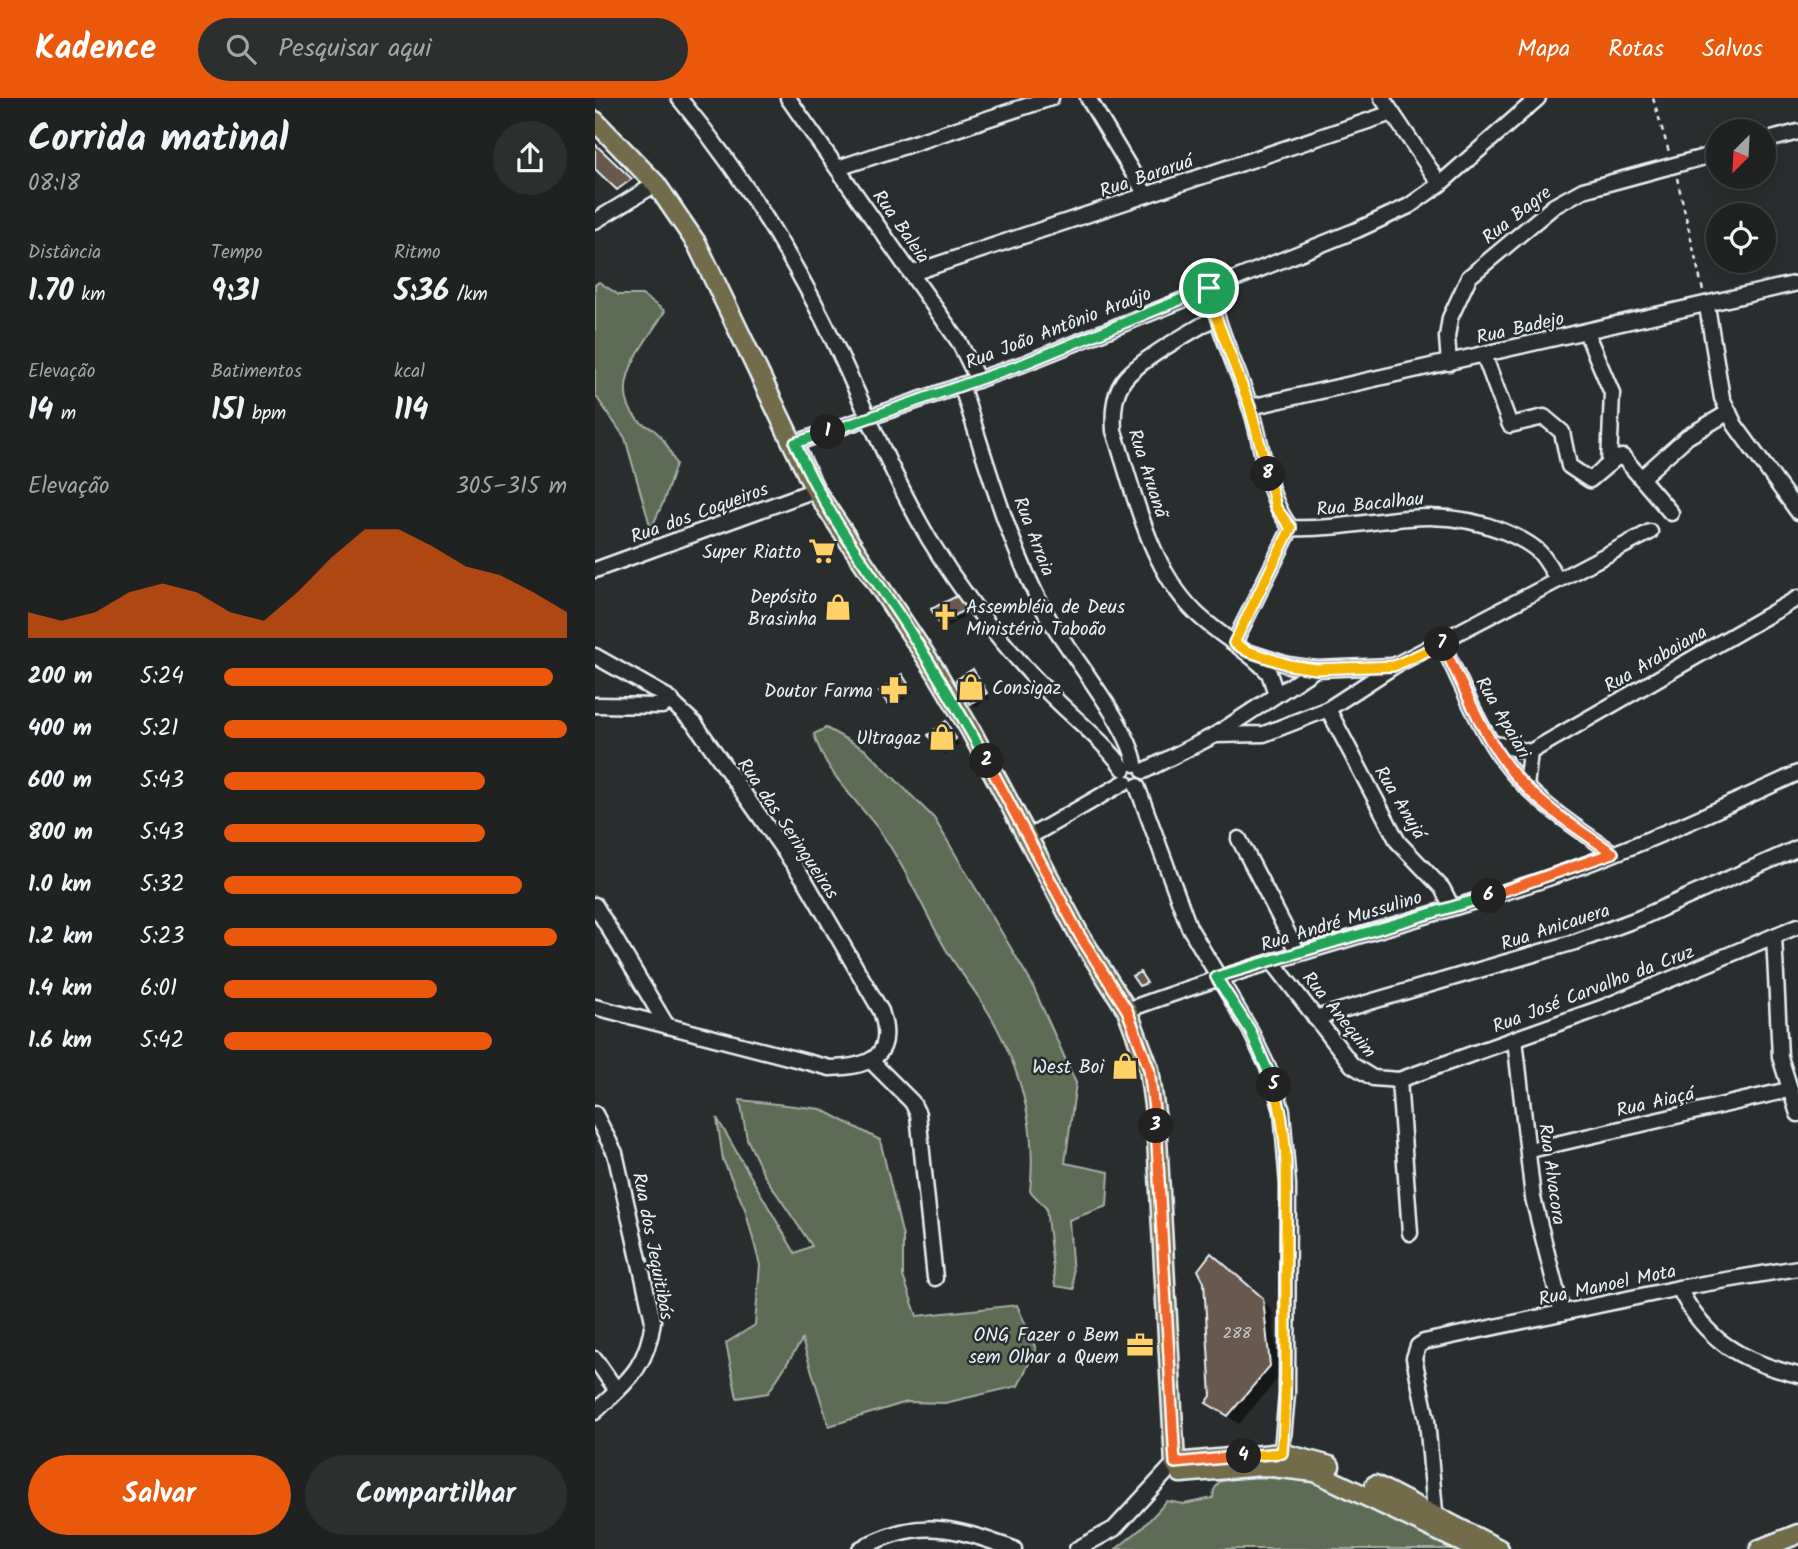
<!DOCTYPE html>
<html lang="pt">
<head>
<meta charset="utf-8">
<style>
  body { margin:0; font-family:Kalam,sans-serif; background:#2d2f2f; color:#f1f3f6; height:100vh; display:flex; flex-direction:column; font-size:26px; white-space:nowrap }
  * { box-sizing:border-box; margin:0 }
  p { font-size:23px; color:#a2a4a5 }
  .icon { flex:none; width:38px; height:38px; fill:none; stroke:currentColor; stroke-width:2; stroke-linecap:round; stroke-linejoin:round }
  .map { position:relative; flex:1; overflow:hidden }
  .side { display:flex; flex-direction:column; background:#202222; width:595px }
  .side>* { flex:none }
  .needle { width:46px; rotate:204deg }
  .buttons { position:absolute; left:1111px; top:21px; display:grid; gap:14px }
  .buttons a { display:grid; place-items:center; width:70px; height:70px; border-radius:50%; background:#202222; box-shadow:0 4px 18px #0003,0 0 0 2px #3d3f40; font-size:35px }
  .pin { position:absolute; display:grid; place-items:center; width:60px; height:60px; color:#fff; margin:-30px; border:4px solid #fff; border-radius:50%; box-shadow:0 2px 7px #0007 }
  .km { position:absolute; width:35px; height:35px; margin:-18px; border-radius:50%; background:#222; color:#fff; font-size:19px; line-height:35px; text-align:center }
  .round { display:grid; place-items:center; flex:none; width:74px; height:74px; border-radius:37px; background:#2d2f2f }
  .summary { display:flex; align-items:center; justify-content:space-between; height:119px; padding:0 28px }
  h1 { font-size:38px; font-weight:700; line-height:52px }
  .stats { display:grid; grid-template-columns:repeat(3,1fr); gap:10px; height:119px; padding:7px 28px }
  .stats div { display:grid; align-content:center }
  .stats b { font-size:30px; font-weight:700 }
  .stats small { font-size:19px; font-weight:400 }
  .stats p { font-size:19px }
  .chart { height:196px; padding:14px 28px }
  .chart p { display:flex; justify-content:space-between }
  .chart svg { width:100%; height:126px; margin-top:7px; fill:#ea580c; opacity:.7 }
  .cta { display:flex; gap:14px; margin-top:auto; padding:14px 28px }
  .cta a { flex:1; height:80px; border-radius:42px; background:#ea580c; color:#fff; font-size:28px; font-weight:700; line-height:80px; text-align:center }
  .cta a+a { background:#2d2f2f; color:#f1f3f6 }
  ul { padding:0 28px; list-style:none; font-size:23px }
  li { display:grid; grid-template-columns:112px 84px 1fr; align-items:center; height:52px }
  li i { height:18px; border-radius:9px; background:#ea580c }
  header { display:flex; align-items:center; gap:42px; box-sizing:border-box; height:98px; padding:0 35px; background:#ea580c; color:#fff }
  header strong { font-size:33px }
  nav { display:flex; gap:38px; margin-inline-start:auto; font-size:24px }
  .search { width:490px; height:63px; background:#2d2f2f; display:flex; align-items:center; gap:18px; box-sizing:border-box; padding:0 24px; border-radius:38px; color:#a2a4a5; font-size:26px }
  main { display:flex; flex:1; min-height:0 }
  .map>svg:first-child { display:block }
  .green { fill:#5f6c54; stroke:#a4aea6; stroke-width:2 }
  .shadow { fill:#0007 }
  .building { fill:#67594e; stroke:#e8f1f8; stroke-width:2 }
  .lines { fill:none; stroke-linecap:round; stroke-linejoin:round }
  .minor-casing { stroke:#e8f1f8; stroke-width:19 }
  .major-casing { stroke:#e8f1f8; stroke-width:23 }
  .path { stroke:#e8f1f8; stroke-width:2.5; stroke-dasharray:5 5; stroke-linecap:butt }
  .minor { stroke:#2a2d2e; stroke-width:14 }
  .major { stroke:#726c4b; stroke-width:18 }
  .split-1-casing { stroke:#fff; stroke-width:14 }
  .split-2-casing { stroke:#fff; stroke-width:14 }
  .split-3-casing { stroke:#fff; stroke-width:14 }
  .split-4-casing { stroke:#fff; stroke-width:14 }
  .split-5-casing { stroke:#fff; stroke-width:14 }
  .split-6-casing { stroke:#fff; stroke-width:14 }
  .split-7-casing { stroke:#fff; stroke-width:14 }
  .split-8-casing { stroke:#fff; stroke-width:14 }
  .split-9-casing { stroke:#fff; stroke-width:14 }
  .split-1 { stroke:#22a559; stroke-width:9 }
  .split-2 { stroke:#22a559; stroke-width:9 }
  .split-3 { stroke:#f0652b; stroke-width:9 }
  .split-4 { stroke:#f0652b; stroke-width:9 }
  .split-5 { stroke:#f5b400; stroke-width:9 }
  .split-6 { stroke:#22a559; stroke-width:9 }
  .split-7 { stroke:#f0652b; stroke-width:9 }
  .split-8 { stroke:#f5b400; stroke-width:9 }
  .split-9 { stroke:#f5b400; stroke-width:9 }
  .labels { text-anchor:middle; stroke-width:5; stroke-linejoin:round; paint-order:stroke }
  .number-label { font-size:16px; fill:#c8cbce }
  .street-label { font-size:19px; fill:#e8f1f8; stroke:#2a2d2e }
  .poi-label { font-size:19px; fill:#e8f1f8; stroke:#2a2d2e; text-anchor:end }
</style>
</head>
<body>
<header>
<strong>Kadence</strong>
<div class="search"><svg class="icon" aria-label="search" viewBox="0 0 24 24"><circle cx="10" cy="10" r="6"/><path d="M15 15l6 6"/></svg>Pesquisar aqui</div>
<nav><a>Mapa</a><a>Rotas</a><a>Salvos</a></nav>
</header>
<main>
<section class="side">
<div class="summary"><div><h1>Corrida matinal</h1><p>08:18</p></div><a class="round"><svg class="icon" aria-label="share" viewBox="0 0 24 24"><path d="M12 15V3M7 8l5-5 5 5M5 13v7h14v-7"/></svg></a></div>
<div class="stats">
<div><p>Distância</p><b>1.70<small> km</small></b></div>
<div><p>Tempo</p><b>9:31</b></div>
<div><p>Ritmo</p><b>5:36<small> /km</small></b></div>
</div>
<div class="stats">
<div><p>Elevação</p><b>14<small> m</small></b></div>
<div><p>Batimentos</p><b>151<small> bpm</small></b></div>
<div><p>kcal</p><b>114</b></div>
</div>
<div class="chart"><p><span>Elevação</span>305–315 m</p>
<svg viewBox="0 0 160 44" preserveAspectRatio="none"><path d="M0 44V35L10 38L20 35L30 28L40 25L50 28L60 35L70 38L80 28L90 16L100 6L110 6L120 12L130 19L140 22L150 28L160 35V44z"/></svg>
</div>
<ul>
<li><b>200 m</b>5:24<i style="width:96%"></i></li>
<li><b>400 m</b>5:21<i style="width:100%"></i></li>
<li><b>600 m</b>5:43<i style="width:76%"></i></li>
<li><b>800 m</b>5:43<i style="width:76%"></i></li>
<li><b>1.0 km</b>5:32<i style="width:87%"></i></li>
<li><b>1.2 km</b>5:23<i style="width:97%"></i></li>
<li><b>1.4 km</b>6:01<i style="width:62%"></i></li>
<li><b>1.6 km</b>5:42<i style="width:78%"></i></li>
</ul>
<div class="cta"><a>Salvar</a><a>Compartilhar</a></div>
</section>
<div class="map">
<svg width="1203" height="1451" viewBox="0 0 1203 1451">
  <rect width="100%" height="100%" fill="#2a2d2e"/>
  <filter id="ink" filterUnits="userSpaceOnUse"><feTurbulence type="fractalNoise" baseFrequency=".0143" numOctaves="2"/><feDisplacementMap in="SourceGraphic" scale="14" xChannelSelector="R" yChannelSelector="G"/><feConvolveMatrix kernelMatrix="1 2 1 2 8 2 1 2 1" color-interpolation-filters="sRGB"/></filter>
  <g filter="url(#ink)">
    <g class="green">
      <path d="M4 184 24 197H47L70 213C52 244 11 286 42 321 45 325 51 327 56 330 69 338 74 352 81 366L68 405 56 431 30 340 0 297V187Z"/>
      <path d="M231 630 271 652 339 720 436 884 481 985 470 1065 514 1074 512 1108 474 1122 479 1191 460 1188 451 1110 435 1093C442 1034 427 976 399 924 385 898 364 874 349 848 328 810 309 767 284 732 260 700 231 676 219 636Z"/>
      <path d="M145 1002 226 1011 285 1042 308 1139V1178L322 1218 422 1207 441 1251 423 1288 350 1305 312 1304 234 1328 207 1242 173 1295 142 1300 131 1245 160 1227 165 1167 150 1111 128 1062 122 1020 200 1155 217 1148 169 1077 152 1041Z"/>
      <path d="M645 1379 706 1381 748 1391 873 1451H521L547 1430 572 1403 589 1406 618 1400 619 1392 624 1384Z"/>
    </g>
    <g class="shadow">
      <path d="M0 49 37 83 25 93 0 68Z"/>
      <path d="M367 504 375 515 351 530 347 526Z"/>
      <path d="M378 573 395 600 381 609 376 605Z"/>
      <path d="M311 583 318 594 298 609 294 604Z"/>
      <path d="M350 625 364 646 349 657 336 637Z"/>
      <path d="M667 1202 677 1212 684 1279 644 1326 613 1305Z"/>
    </g>
    <g class="building">
      <path d="M0 46 37 81 22 92 0 71Z"/>
      <path d="M362 498 372 510 345 527 336 511Z"/>
      <path d="M378 571 392 595 375 606 361 582Z"/>
      <path d="M307 576 315 589 293 606 284 594Z"/>
      <path d="M351 623 361 641 343 653 333 637Z"/>
      <path d="M545 874 552 885 544 888 537 878Z"/>
      <path d="M616 1155 668 1200 675 1268 633 1318 611 1305 616 1298 609 1184 603 1172Z"/>
    </g>
    <g class="lines">
      <defs>
        <g id="minor">
          <path d="M84 0C146 75 198 158 240 246 271 312 297 378 334 441 367 495 407 547 451 592 477 619 507 641 529 671"/>
          <path d="M193 0 364 244 383 282"/>
          <path d="M493 0 551 97"/>
          <path d="M787 0 845 86"/>
          <path d="M1169 43 1203 34"/>
          <path d="M243 70 456 0"/>
          <path d="M0 123 61 86"/>
          <path d="M317 175 797 15"/>
          <path d="M614 190C623 231 641 268 655 308 669 347 669 397 696 430 773 433 831 402 908 433 920 438 936 445 945 455 952 463 957 473 963 482"/>
          <path d="M1112 208 1127 300 1140 327 1203 414"/>
          <path d="M621 219C598 233 539 264 527 285 518 299 518 317 519 333 539 393 553 467 600 514 620 534 646 548 667 568L674 575 681 596"/>
          <path d="M991 234 1017 295 1014 366"/>
          <path d="M889 257 915 327 949 319 967 334 974 368 995 382 1021 360 1028 359 1076 415"/>
          <path d="M854 265 852 239 855 220 874 179 959 108 988 92 1124 55"/>
          <path d="M366 287C391 361 413 446 450 514 471 551 535 628 540 666"/>
          <path d="M655 309 1203 185"/>
          <path d="M200 345 428 266 762 132 814 108 845 86 943 0"/>
          <path d="M1046 380 1092 339 1134 314"/>
          <path d="M0 472 220 392"/>
          <path d="M846 544C868 587 886 638 918 675 946 707 983 731 1018 755"/>
          <path d="M639 545 696 430"/>
          <path d="M656 555 693 567 721 571"/>
          <path d="M0 558 69 597 100 626 211 784 286 913C301 958 276 969 235 970L0 909"/>
          <path d="M0 607 67 608 77 603"/>
          <path d="M733 611 803 744 847 790 857 809"/>
          <path d="M620 637 669 636 733 611 799 568 1055 434"/>
          <path d="M897 645 935 654 1203 500"/>
          <path d="M549 673 620 637 721 571 797 568"/>
          <path d="M542 688 594 829 655 932 676 976 687 1013 693 1087 692 1296 686 1363"/>
          <path d="M931 689 935 654"/>
          <path d="M434 739 530 684"/>
          <path d="M644 741 703 855"/>
          <path d="M0 807 72 928"/>
          <path d="M1179 838 1185 959 1203 1016"/>
          <path d="M677 863 757 967 778 980 804 982 815 1135"/>
          <path d="M532 912C666 863 803 828 938 785 1029 755 1116 715 1203 675"/>
          <path d="M720 920 980 844 1045 820 1203 750"/>
          <path d="M920 941 938 1100 967 1215"/>
          <path d="M276 963 317 1004 323 1016 340 1180"/>
          <path d="M804 982 1009 909 1203 828"/>
          <path d="M0 1016 20 1055 58 1223C52 1270 32 1283 0 1314"/>
          <path d="M935 1052 1193 992"/>
          <path d="M1084 1190C1109 1242 1147 1264 1203 1277"/>
          <path d="M0 1261 22 1293"/>
          <path d="M841 1425 832 1322 819 1260 823 1248 829 1244 1084 1190 1203 1170"/>
          <path d="M265 1451C323 1418 360 1430 419 1451"/>
          <path d="M482 1451 519 1431 580 1365"/>
        </g>
        <g id="major">
          <path d="M0 23 61 86 102 146 220 392 340 572 376 633 485 838 532 912 554 971 561 1022 580 1365 586 1375 667 1368 720 1374 881 1451"/>
          <path d="M580 1365 687 1355 735 1368"/>
          <path d="M780 1387 904 1451"/>
          <path d="M1165 1451 1203 1436"/>
        </g>
      </defs>
      <use href="#minor" class="minor-casing"/>
      <use href="#major" class="major-casing"/>
      <g class="path">
        <path d="M1058 0 1074 54"/>
        <path d="M1082 80 1108 193"/>
      </g>
      <use href="#minor" class="minor"/>
      <use href="#major" class="major"/>
    </g>
  </g>
  <g class="lines" filter="url(#ink)">
    <defs>
      <path id="split-1" d="M233 334 428 266 614 190"/>
      <path id="split-2" d="M233 334 200 345C227 408 262 455 300 511 333 560 363 611 392 663"/>
      <path id="split-3" d="M392 663 485 838 532 912 554 971 561 1028"/>
      <path id="split-4" d="M561 1028 580 1365 649 1358"/>
      <path id="split-5" d="M649 1358 687 1355C693 1285 690 1216 691 1146 691 1092 695 1039 679 987"/>
      <path id="split-6" d="M679 987 655 932 621 879 894 798"/>
      <path id="split-7" d="M847 546C869 588 887 637 917 674 944 707 983 731 1018 755L894 798"/>
      <path id="split-8" d="M673 376 681 410 696 430 639 545 652 553 694 567 721 571 799 568 847 546"/>
      <path id="split-9" d="M614 190 621 219 655 309 673 376"/>
    </defs>
    <use href="#split-1" class="split-1-casing"/>
    <use href="#split-2" class="split-2-casing"/>
    <use href="#split-3" class="split-3-casing"/>
    <use href="#split-4" class="split-4-casing"/>
    <use href="#split-5" class="split-5-casing"/>
    <use href="#split-6" class="split-6-casing"/>
    <use href="#split-7" class="split-7-casing"/>
    <use href="#split-8" class="split-8-casing"/>
    <use href="#split-9" class="split-9-casing"/>
    <use href="#split-1" class="split-1"/>
    <use href="#split-2" class="split-2"/>
    <use href="#split-3" class="split-3"/>
    <use href="#split-4" class="split-4"/>
    <use href="#split-5" class="split-5"/>
    <use href="#split-6" class="split-6"/>
    <use href="#split-7" class="split-7"/>
    <use href="#split-8" class="split-8"/>
    <use href="#split-9" class="split-9"/>
  </g>
  <defs>
    <symbol id="supermarket-bare" viewBox="-9 -9 18 18"><path d="M-6-5.5h2.5l.6 2H6L4.5 2H-2.5L-4.4-4H-6ZM-1.5 3.2a1.3 1.3 0 1 0 .1 0ZM3 3.2a1.3 1.3 0 1 0 .1 0Z" fill="#ffd166" stroke="#2a2d2e" stroke-width="2.5" paint-order="stroke"/></symbol>
    <symbol id="shop-bare" viewBox="-9 -9 18 18"><path d="M-5-2.5h2.3a2.7 3.5 0 0 1 5.4 0H5L5.5 6h-11ZM-1.5-2.5h3a1.5 2.3 0 0 0-3 0Z" fill="#ffd166" stroke="#2a2d2e" stroke-width="2.5" paint-order="stroke"/></symbol>
    <symbol id="church-bare" viewBox="-9 -9 18 18"><path d="M-1.2-6h2.4v3.5h3.3v2.4h-3.3V6h-2.4V-.1h-3.3v-2.4h3.3Z" fill="#ffd166" stroke="#2a2d2e" stroke-width="2.5" paint-order="stroke"/></symbol>
    <symbol id="pharmacy-bare" viewBox="-9 -9 18 18"><path d="M-2-6h4v4h4v4h-4v4h-4v-4h-4v-4h4Z" fill="#ffd166" stroke="#2a2d2e" stroke-width="2.5" paint-order="stroke"/></symbol>
    <symbol id="office-bare" viewBox="-9 -9 18 18"><path d="M-6-3h4V-5.5h4V-3h4V5H-6ZM-1-4.5V-3h2v-1.5ZM-6 0V1H6V0Z" fill="#ffd166" stroke="#2a2d2e" stroke-width="2.5" paint-order="stroke"/></symbol>
  </defs>
  <g fill-rule="evenodd">
    <use href="#supermarket-bare" x="208" y="434" width="38" height="38"/>
    <use href="#shop-bare" x="224" y="490" width="38" height="38"/>
    <use href="#church-bare" x="331" y="500" width="38" height="38"/>
    <use href="#shop-bare" x="357" y="570" width="38" height="38"/>
    <use href="#pharmacy-bare" x="280" y="573" width="38" height="38"/>
    <use href="#shop-bare" x="328" y="620" width="38" height="38"/>
    <use href="#shop-bare" x="511" y="949" width="38" height="38"/>
    <use href="#office-bare" x="526" y="1228" width="38" height="38"/>
  </g>
  <g class="labels">
    <g class="number-label">
      <text x="642" y="1240">288</text>
    </g>
    <g class="street-label">
      <text transform="translate(551 77) rotate(-19)" y="7">Rua Bararuá</text>
      <text transform="translate(921 116) rotate(-38)" y="7">Rua Bagre</text>
      <text transform="translate(307 128) rotate(55)" y="7">Rua Baleia</text>
      <text transform="translate(463 229) rotate(-21)" y="7">Rua João Antônio Araújo</text>
      <text transform="translate(925 229) rotate(-13)" y="7">Rua Badejo</text>
      <text transform="translate(554 375) rotate(72)" y="7">Rua Aruanã</text>
      <text transform="translate(775 405) rotate(-6)" y="7">Rua Bacalhau</text>
      <text transform="translate(104 414) rotate(-20)" y="7">Rua dos Coqueiros</text>
      <text transform="translate(440 438) rotate(69)" y="7">Rua Arraia</text>
      <text transform="translate(1060 560) rotate(-30)" y="7">Rua Arabaiana</text>
      <text transform="translate(909 619) rotate(60)" y="7">Rua Apaiari</text>
      <text transform="translate(806 704) rotate(59)" y="7">Rua Anujá</text>
      <text transform="translate(194 730) rotate(56)" y="7">Rua das Seringueiras</text>
      <text transform="translate(746 822) rotate(-17)" y="7">Rua André Mussulino</text>
      <text transform="translate(960 828) rotate(-18)" y="7">Rua Anicauera</text>
      <text transform="translate(998 890) rotate(-21)" y="7">Rua José Carvalho da Cruz</text>
      <text transform="translate(745 916) rotate(51)" y="7">Rua Anequim</text>
      <text transform="translate(1060 1003) rotate(-13)" y="7">Rua Aiaçá</text>
      <text transform="translate(958 1076) rotate(82)" y="7">Rua Alvacora</text>
      <text transform="translate(59 1148) rotate(79)" y="7">Rua dos Jequitibás</text>
      <text transform="translate(1012 1186) rotate(-12)" y="7">Rua Manoel Mota</text>
    </g>
    <g class="poi-label">
      <text x="206" y="460">Super Riatto</text>
      <text x="222" y="505">Depósito<tspan x="222" dy="22">Brasinha</tspan></text>
      <text x="371" y="515" text-anchor="start">Assembléia de Deus<tspan x="371" dy="22">Ministério Taboão</tspan></text>
      <text x="397" y="596" text-anchor="start">Consigaz</text>
      <text x="278" y="599">Doutor Farma</text>
      <text x="326" y="646">Ultragaz</text>
      <text x="509" y="975">West Boi</text>
      <text x="524" y="1243">ONG Fazer o Bem<tspan x="524" dy="22">sem Olhar a Quem</tspan></text>
    </g>
  </g>
</svg>
<div class="buttons">
<a><svg class="needle" viewBox="-14 -14 28 28"><path d="M0-13l5 13h-10z" fill="#e53935"/><path d="M0 13l5-13h-10z" fill="#a2a4a5"/></svg></a>
<a><svg class="icon" aria-label="locate" viewBox="0 0 24 24"><circle cx="12" cy="12" r="6"/><path d="M12 2v4M12 18v4M2 12h4M18 12h4"/></svg></a>
</div>
<div class="pin" style="left:614px;top:190px;background:#1e9e55"><svg class="icon" aria-label="arrive" viewBox="0 0 24 24"><path d="M6 21V4h12l-3 4 3 4H6"/></svg></div>
<b class="km" style="left:233px;top:334px">1</b>
<b class="km" style="left:392px;top:663px">2</b>
<b class="km" style="left:561px;top:1028px">3</b>
<b class="km" style="left:649px;top:1358px">4</b>
<b class="km" style="left:679px;top:987px">5</b>
<b class="km" style="left:894px;top:798px">6</b>
<b class="km" style="left:847px;top:546px">7</b>
<b class="km" style="left:673px;top:376px">8</b>
</div>
</main>
</body>
</html>
